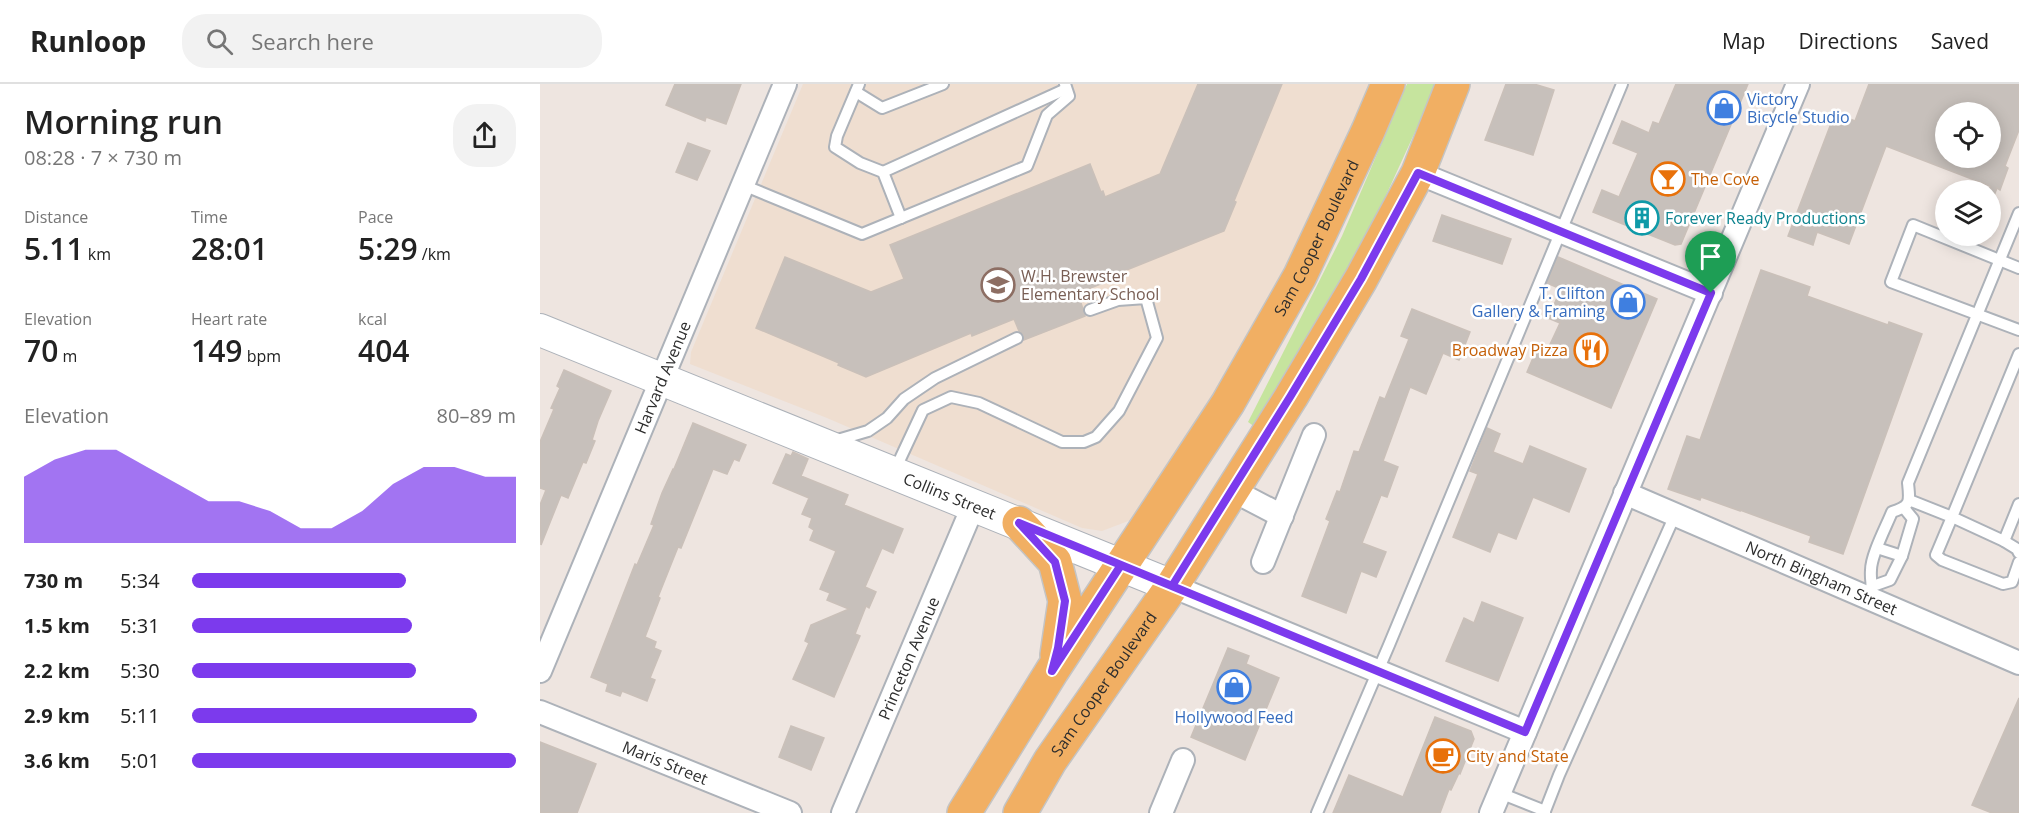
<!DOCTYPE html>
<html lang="en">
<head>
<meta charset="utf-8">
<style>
  body { margin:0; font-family:"Open Sans",sans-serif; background:#f2f2f2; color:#222; height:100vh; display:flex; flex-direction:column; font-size:22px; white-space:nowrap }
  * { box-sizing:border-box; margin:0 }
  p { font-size:20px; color:#767676 }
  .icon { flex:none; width:33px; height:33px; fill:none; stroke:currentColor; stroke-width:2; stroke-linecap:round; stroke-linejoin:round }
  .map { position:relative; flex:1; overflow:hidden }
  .side { display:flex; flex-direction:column; background:#fff; width:540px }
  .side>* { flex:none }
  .buttons { position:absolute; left:1395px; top:18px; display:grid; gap:12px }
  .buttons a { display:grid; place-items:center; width:66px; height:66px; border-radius:50%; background:#fff; box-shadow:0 3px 15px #0003; font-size:30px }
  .pin { position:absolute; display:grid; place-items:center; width:51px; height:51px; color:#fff; margin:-62px -26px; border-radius:50% 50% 50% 0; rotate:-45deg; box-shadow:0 0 6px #0007 }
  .pin .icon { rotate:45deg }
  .round { display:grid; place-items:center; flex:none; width:63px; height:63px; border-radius:24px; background:#f2f2f2 }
  .overview { display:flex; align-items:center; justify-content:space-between; height:102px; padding:0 24px }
  h1 { font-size:33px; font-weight:600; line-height:45px }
  .figures { display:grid; grid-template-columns:repeat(3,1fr); gap:9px; height:102px; padding:6px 24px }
  .figures div { display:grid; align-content:center }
  .figures b { font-size:30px; font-weight:600 }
  .figures small { font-size:16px; font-weight:400 }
  .figures p { font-size:16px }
  .chart { height:168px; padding:12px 24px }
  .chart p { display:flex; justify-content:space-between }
  .chart svg { width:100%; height:108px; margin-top:6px; fill:#7c3aed; opacity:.7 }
  ul { padding:0 24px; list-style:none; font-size:20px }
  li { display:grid; grid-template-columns:96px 72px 1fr; align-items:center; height:45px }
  li i { height:15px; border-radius:8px; background:#7c3aed }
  header { display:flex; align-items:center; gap:36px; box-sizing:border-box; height:84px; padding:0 30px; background:#fff; border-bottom:2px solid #e0e0e0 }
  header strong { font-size:28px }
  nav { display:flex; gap:33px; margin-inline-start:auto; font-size:21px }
  .search { width:420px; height:54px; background:#f2f2f2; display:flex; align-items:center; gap:15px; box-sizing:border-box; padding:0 21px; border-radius:24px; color:#767676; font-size:22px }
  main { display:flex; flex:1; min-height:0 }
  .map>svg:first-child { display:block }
  .education { fill:#efded0 }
  .green { fill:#c6e49e }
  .building { fill:#c7c0bb; stroke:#cac0b9; stroke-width:1.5; fill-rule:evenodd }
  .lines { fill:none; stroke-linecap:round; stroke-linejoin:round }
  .lane-casing { stroke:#adb2b9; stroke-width:14 }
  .street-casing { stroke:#adb2b9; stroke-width:26 }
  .secondary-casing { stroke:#adb2b9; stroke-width:34 }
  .primary-casing { stroke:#c4c4c4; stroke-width:36 }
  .lane { stroke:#fff; stroke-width:10 }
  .street { stroke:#fff; stroke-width:22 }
  .secondary { stroke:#fff; stroke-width:32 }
  .primary { stroke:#f1af63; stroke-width:33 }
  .route-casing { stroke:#fff; stroke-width:12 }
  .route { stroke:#7c3aed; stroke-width:8 }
  .labels { text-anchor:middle; stroke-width:5; stroke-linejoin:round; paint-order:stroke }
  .shop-label { font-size:16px; fill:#366cbe; stroke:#fff; text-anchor:start }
  .food-label { font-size:16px; fill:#c56008; stroke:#fff; text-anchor:start }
  .culture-label { font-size:16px; fill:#0d838f; stroke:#fff; text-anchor:start }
  .street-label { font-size:16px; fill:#2d2d2d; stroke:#fff }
  .education-label { font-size:16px; fill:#785e54; stroke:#fff; text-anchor:start }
</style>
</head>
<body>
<header>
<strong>Runloop</strong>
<div class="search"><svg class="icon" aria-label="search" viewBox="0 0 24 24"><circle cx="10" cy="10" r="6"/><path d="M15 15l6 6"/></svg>Search here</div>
<nav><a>Map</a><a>Directions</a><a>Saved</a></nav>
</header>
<main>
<section class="side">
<div class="overview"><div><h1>Morning run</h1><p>08:28 · 7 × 730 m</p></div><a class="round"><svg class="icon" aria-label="share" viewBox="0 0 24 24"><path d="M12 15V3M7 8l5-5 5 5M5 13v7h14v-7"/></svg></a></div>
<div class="figures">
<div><p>Distance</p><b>5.11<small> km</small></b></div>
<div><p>Time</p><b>28:01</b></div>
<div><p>Pace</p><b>5:29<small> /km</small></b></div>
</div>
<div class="figures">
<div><p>Elevation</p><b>70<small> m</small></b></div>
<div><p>Heart rate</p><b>149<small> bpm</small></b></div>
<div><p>kcal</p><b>404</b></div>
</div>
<div class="chart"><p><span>Elevation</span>80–89 m</p>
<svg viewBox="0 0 160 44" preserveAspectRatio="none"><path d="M0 44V17L10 10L20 6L30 6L40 13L50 20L60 27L70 27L80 31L90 38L100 38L110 31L120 20L130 13L140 13L150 17L160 17V44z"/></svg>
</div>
<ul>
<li><b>730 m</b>5:34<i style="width:66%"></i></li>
<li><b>1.5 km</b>5:31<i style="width:68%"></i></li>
<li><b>2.2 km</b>5:30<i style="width:69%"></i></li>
<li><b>2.9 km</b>5:11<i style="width:88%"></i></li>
<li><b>3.6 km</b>5:01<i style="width:100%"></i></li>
</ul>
</section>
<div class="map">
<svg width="1479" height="729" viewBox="0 0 1479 729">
  <rect width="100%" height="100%" fill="#eee5e0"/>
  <path class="education" d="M263 0H830L771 138 706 265 616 405 591 436 562 447 542 444 287 334 150 280 151 268Z"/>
  <path class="green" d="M867 0H897L842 120 803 193 715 343 708 338 802 152Z"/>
  <g class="building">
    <path d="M135 0H201L186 40 166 33 165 37 126 21Z"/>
    <path d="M658 0H742L694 117 696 118 684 147 579 189 581 192 538 209 545 232 484 256V251L479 247 474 235 432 252 431 249 326 293 298 281 299 279 216 244 245 173 331 208 364 195 350 161 550 80 561 108 563 107 565 113 620 90Z"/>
    <path d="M966 0H994L1014 6 993 71 945 56Z"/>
    <path d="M1136 0H1208L1141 160 1135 161 1053 128 1062 106 1079 113 1098 69 1073 59 1082 37 1109 49 1113 38 1119 40Z"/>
    <path d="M1329 0H1479V46L1465 82 1468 84 1460 106 1457 104 1452 117H1450V102L1346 62 1309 160 1277 148 1273 161 1248 152 1295 29 1315 37ZM1406 28H1450V74H1406Z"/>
    <path d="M148 59 170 67 157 96 136 88Z"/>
    <path d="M902 131 971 155 962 180 893 157Z"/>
    <path d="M1018 173 1117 215 1071 324 987 288 996 267 1005 271 1020 239 1008 234 1021 205 1007 199Z"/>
    <path d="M1221 186 1270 203 1267 212 1348 241 1349 238 1382 250 1303 470 1269 458 1271 452 1200 426V427L1161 413 1160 416 1128 405 1147 352 1160 356Z"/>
    <path d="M872 225 930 248 919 276 903 269 886 310 870 303 843 377 858 383 847 413 841 411 822 459 846 468 836 493 821 487 806 529 762 512 790 437 786 435 797 407 800 408 814 367 819 368 840 313 845 315 869 255 861 252Z"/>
    <path d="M24 286 71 307 58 337 52 356 55 357 46 379 43 378 28 414 21 411 1 461 0 421 6 406 0 404V358L14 325 11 324 20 304 17 302Z"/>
    <path d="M153 339 206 361 199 377 194 375 187 390 173 385 141 464 138 463 118 513 120 514 105 553 116 558 114 564 121 567 110 594 115 596 107 617 82 607 80 612 66 607 68 600 51 593 95 480 97 481 114 441 111 440 122 409 133 385H134Z"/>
    <path d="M947 344 960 350 953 368 983 380 990 362 1046 385 1029 428 993 413 976 455 958 448 950 468 913 453 938 390 930 387Z"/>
    <path d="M253 368 268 375 261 392 308 411 304 421 363 445 353 469 342 464 325 503 336 508 329 524 326 522 315 550 320 552 294 613 253 595 269 559 265 557 271 541 309 525 287 516 290 509 280 505 296 467 270 456 274 446 269 443 272 434 262 430 269 414 233 399 246 370 251 372Z"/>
    <path d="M942 518 983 534 958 597 906 577 924 534 934 539Z"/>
    <path d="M688 564 709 572 706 580 739 594 705 676 651 653Z"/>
    <path d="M1479 614V729H1452L1432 721Z"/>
    <path d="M895 633 931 647 934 655 920 690 919 689 911 706 909 705 900 729H793L809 691 863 713Z"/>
    <path d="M251 642 284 654 271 686 239 673Z"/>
    <path d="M0 658 56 680 37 729H0Z"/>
  </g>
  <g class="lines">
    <defs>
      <g id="lane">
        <path d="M319 0 297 52 295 63 320 79 343 88 361 134"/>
        <path d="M316 8 342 24 403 0"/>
        <path d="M343 88 526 5"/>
        <path d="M203 101 322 150 487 82 507 31 529 12 525 0"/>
        <path d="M1479 184 1373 141 1351 198 1479 246"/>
        <path d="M294 357 328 347 347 334 364 315 395 294 477 254"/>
        <path d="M354 388 383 326 411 313 439 319 522 358H544L556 353 579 327 617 254 606 214 578 216 550 226"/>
        <path d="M1369 416 1412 433 1396 471 1402 476 1463 500 1472 498 1479 478"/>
        <path d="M1479 420 1464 457 1477 465 1479 469"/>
        <path d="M1464 457 1412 433 1479 270"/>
        <path d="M1337 464 1362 472"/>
        <path d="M1333 502 1350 496 1362 472 1373 435 1364 424"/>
        <path d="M1329 514C1334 499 1330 500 1331 486 1331 471 1346 443 1352 428 1371 422 1370 418 1368 399L1479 129"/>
        <path d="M960 709 1005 727V729"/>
        <path d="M1005 727 1019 691 1135 431"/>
        <path d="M777 729 849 561 1082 0"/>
      </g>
      <g id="street">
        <path d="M878 89 1171 209"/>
        <path d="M692 406 742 432"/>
        <path id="s1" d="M1085 409 1479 579"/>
        <path d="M723 478 774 351"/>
        <path d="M632 502 985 648"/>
        <path id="s2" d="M0 587 245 0"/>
        <path id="s3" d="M0 628 250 729"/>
        <path id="s4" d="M303 729 434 420"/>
        <path d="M621 729 643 676"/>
        <path d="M951 729 1258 0"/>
      </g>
      <g id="secondary">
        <path id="s5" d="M0 246 632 502"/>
      </g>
      <g id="primary">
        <path d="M479 439 515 478 525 517 517 571"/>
        <path id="s6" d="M424 729 512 587 688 319 760 192 828 47 848 0"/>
        <path id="s7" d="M480 729 510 677 632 502 751 313 821 195 878 89 913 0"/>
      </g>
    </defs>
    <use href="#lane" class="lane-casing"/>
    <use href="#street" class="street-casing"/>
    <use href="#secondary" class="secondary-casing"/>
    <use href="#primary" class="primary-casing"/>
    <use href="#lane" class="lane"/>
    <use href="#street" class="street"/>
    <use href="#secondary" class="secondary"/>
    <use href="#primary" class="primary"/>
  </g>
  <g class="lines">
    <defs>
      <path id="route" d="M1171 209 878 89 821 195 750 313 632 502 479 439 515 478 525 517 518 564 512 587 581 481C716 537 851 592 985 648L1171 209"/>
    </defs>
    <use href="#route" class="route-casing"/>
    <use href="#route" class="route"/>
  </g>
  <defs>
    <symbol id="shop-ring" viewBox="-11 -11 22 22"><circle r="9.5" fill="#fff" stroke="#3f7fe0" stroke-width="1.5"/><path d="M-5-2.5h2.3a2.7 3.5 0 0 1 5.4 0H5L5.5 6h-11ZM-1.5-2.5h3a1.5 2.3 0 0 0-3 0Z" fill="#3f7fe0"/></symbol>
    <symbol id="bar-ring" viewBox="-11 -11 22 22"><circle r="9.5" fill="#fff" stroke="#e8710a" stroke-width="1.5"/><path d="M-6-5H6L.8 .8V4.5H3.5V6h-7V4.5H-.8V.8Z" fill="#e8710a"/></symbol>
    <symbol id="building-ring" viewBox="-11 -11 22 22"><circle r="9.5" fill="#fff" stroke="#0f9aa8" stroke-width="1.5"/><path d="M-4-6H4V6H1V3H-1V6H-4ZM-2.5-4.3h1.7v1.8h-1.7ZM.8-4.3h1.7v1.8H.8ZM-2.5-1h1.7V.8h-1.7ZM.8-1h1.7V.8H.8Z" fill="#0f9aa8"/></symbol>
    <symbol id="school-ring" viewBox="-11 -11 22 22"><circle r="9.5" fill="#fff" stroke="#8d6e63" stroke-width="1.5"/><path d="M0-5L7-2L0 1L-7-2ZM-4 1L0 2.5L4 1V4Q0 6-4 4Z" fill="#8d6e63"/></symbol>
    <symbol id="restaurant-ring" viewBox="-11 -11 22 22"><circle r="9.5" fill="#fff" stroke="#e8710a" stroke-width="1.5"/><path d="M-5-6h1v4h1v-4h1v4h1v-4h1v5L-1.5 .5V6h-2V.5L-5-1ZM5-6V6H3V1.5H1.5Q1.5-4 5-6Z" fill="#e8710a"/></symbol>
    <symbol id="cafe-ring" viewBox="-11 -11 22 22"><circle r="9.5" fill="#fff" stroke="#e8710a" stroke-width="1.5"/><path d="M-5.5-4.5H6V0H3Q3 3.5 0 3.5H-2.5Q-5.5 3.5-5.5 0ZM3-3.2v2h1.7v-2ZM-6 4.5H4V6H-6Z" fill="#e8710a"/></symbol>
  </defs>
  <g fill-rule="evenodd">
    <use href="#shop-ring" x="1165" y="5" width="38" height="38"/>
    <use href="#bar-ring" x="1109" y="76" width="38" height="38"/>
    <use href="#building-ring" x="1083" y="115" width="38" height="38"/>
    <use href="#school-ring" x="439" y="182" width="38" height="38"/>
    <use href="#shop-ring" x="1069" y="199" width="38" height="38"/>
    <use href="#restaurant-ring" x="1032" y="247" width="38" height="38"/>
    <use href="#shop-ring" x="675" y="584" width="38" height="38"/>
    <use href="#cafe-ring" x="884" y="653" width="38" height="38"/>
  </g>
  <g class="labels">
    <g class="shop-label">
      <text x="1207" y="21">Victory<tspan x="1207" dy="18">Bicycle Studio</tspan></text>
      <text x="1065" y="215" text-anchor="end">T. Clifton<tspan x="1065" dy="18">Gallery &amp; Framing</tspan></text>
      <text x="694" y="639" text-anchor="middle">Hollywood Feed</text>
    </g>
    <g class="food-label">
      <text x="1151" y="101">The Cove</text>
      <text x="1028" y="272" text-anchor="end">Broadway Pizza</text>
      <text x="926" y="678">City and State</text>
    </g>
    <g class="culture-label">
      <text x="1125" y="140">Forever Ready Productions</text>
    </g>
    <g class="street-label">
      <text dy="6" stroke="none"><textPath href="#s6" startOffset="675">Sam Cooper Boulevard</textPath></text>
      <text dy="6" stroke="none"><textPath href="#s2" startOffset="318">Harvard Avenue</textPath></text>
      <text dy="6" stroke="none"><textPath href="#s5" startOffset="442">Collins Street</textPath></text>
      <text dy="6" stroke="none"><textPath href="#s1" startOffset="214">North Bingham Street</textPath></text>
      <text dy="6" stroke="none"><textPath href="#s4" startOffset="168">Princeton Avenue</textPath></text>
      <text dy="6" stroke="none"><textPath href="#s7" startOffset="154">Sam Cooper Boulevard</textPath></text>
      <text dy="6" stroke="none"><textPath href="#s3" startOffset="135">Maris Street</textPath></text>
    </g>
    <g class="education-label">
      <text x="481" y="198">W.H. Brewster<tspan x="481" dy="18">Elementary School</tspan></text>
    </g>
  </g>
</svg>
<div class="buttons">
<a><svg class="icon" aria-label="locate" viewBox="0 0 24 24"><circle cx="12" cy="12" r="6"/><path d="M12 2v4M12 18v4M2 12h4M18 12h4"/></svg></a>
<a><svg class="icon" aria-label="layers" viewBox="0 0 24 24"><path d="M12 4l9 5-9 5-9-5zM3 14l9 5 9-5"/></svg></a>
</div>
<div class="pin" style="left:1171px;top:209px;background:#1e9e55"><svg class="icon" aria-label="arrive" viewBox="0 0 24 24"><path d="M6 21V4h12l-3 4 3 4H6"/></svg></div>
</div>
</main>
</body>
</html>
